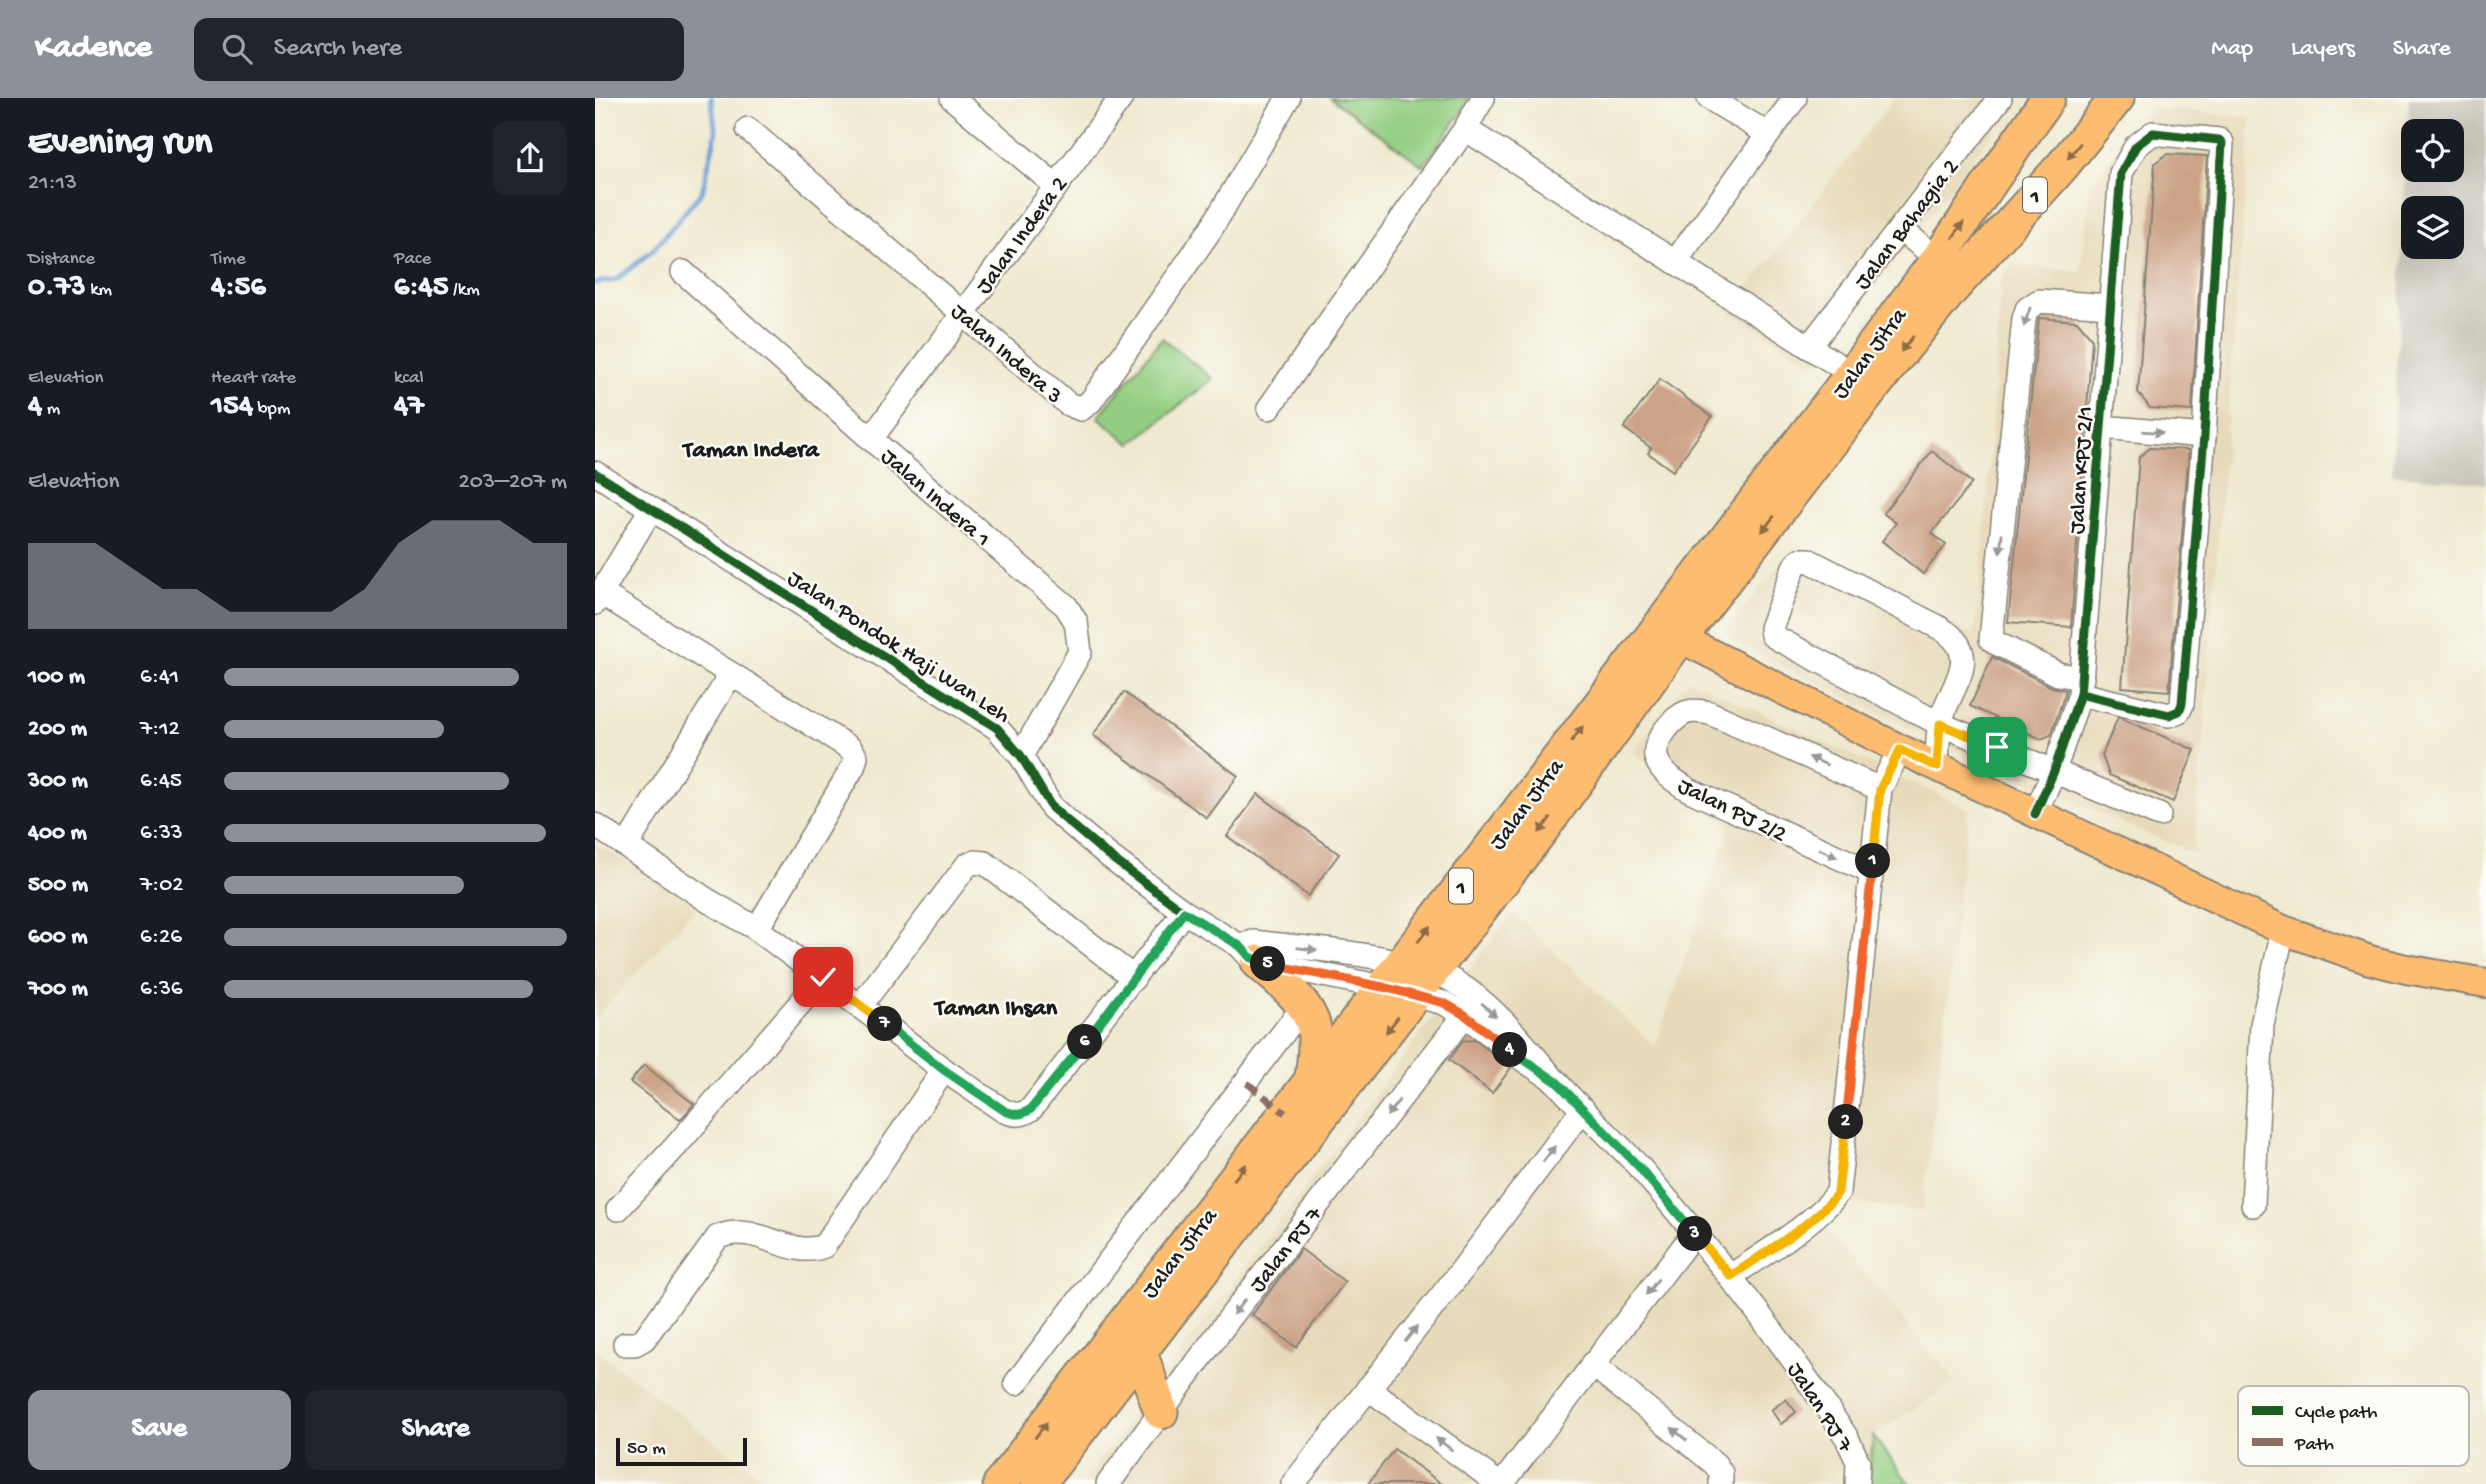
<!DOCTYPE html>
<html lang="en">
<head>
<meta charset="utf-8">
<style>
  body { margin:0; font-family:"Gochi Hand",sans-serif; background:#20242c; color:#f1f3f6; height:100vh; display:flex; flex-direction:column; font-size:26px; white-space:nowrap }
  * { box-sizing:border-box; margin:0 }
  p { font-size:23px; color:#9ea1a6 }
  .icon { flex:none; width:38px; height:38px; fill:none; stroke:currentColor; stroke-width:2; stroke-linecap:round; stroke-linejoin:round }
  .map { position:relative; flex:1; overflow:hidden }
  .side { display:flex; flex-direction:column; background:#171b24; width:595px }
  .side>* { flex:none }
  .fabs { position:absolute; left:1806px; top:21px; display:grid; gap:14px }
  .fabs a { display:grid; place-items:center; width:63px; height:63px; border-radius:14px; background:#171b24; box-shadow:0 7px 28px #0002; font-size:35px }
  .scale { position:absolute; left:21px; bottom:18px; width:131px; box-sizing:border-box; padding-left:7px; border:4px solid #1c1c1c; border-top:0; font-size:19px; line-height:24px; white-space:nowrap; color:#1c1c1c; -webkit-text-stroke:5px #fdfcf7; paint-order:stroke }
  .pin { position:absolute; display:grid; place-items:center; width:60px; height:60px; color:#fff; margin:-30px; border-radius:14px; box-shadow:0 4px 10px #0006 }
  .km { position:absolute; width:35px; height:35px; margin:-18px; border-radius:50%; background:#222; color:#fff; font-size:19px; line-height:35px; text-align:center }
  .round { display:grid; place-items:center; flex:none; width:74px; height:74px; border-radius:14px; background:#20242c }
  .head { display:flex; align-items:center; justify-content:space-between; height:119px; padding:0 28px }
  h1 { font-size:38px; font-weight:800; line-height:52px }
  .figures { display:grid; grid-template-columns:repeat(3,1fr); gap:10px; height:119px; padding:7px 28px }
  .figures div { display:grid; align-content:center }
  .figures b { font-size:30px; font-weight:800 }
  .figures small { font-size:19px; font-weight:400 }
  .figures p { font-size:19px }
  .chart { height:196px; padding:14px 28px }
  .chart p { display:flex; justify-content:space-between }
  .chart svg { width:100%; height:126px; margin-top:7px; fill:#8c9099; opacity:.7 }
  .button { display:flex; gap:14px; margin-top:auto; padding:14px 28px }
  .button a { flex:1; height:80px; border-radius:14px; background:#8c9099; color:#fff; font-size:28px; font-weight:800; line-height:80px; text-align:center }
  .button a+a { background:#20242c; color:#f1f3f6 }
  ul { padding:0 28px; list-style:none; font-size:23px }
  li { display:grid; grid-template-columns:112px 84px 1fr; align-items:center; height:52px }
  li i { height:18px; border-radius:9px; background:#8c9099 }
  header { display:flex; align-items:center; gap:42px; box-sizing:border-box; height:98px; padding:0 35px; background:#8c9099; color:#fff }
  header strong { font-size:33px }
  nav { display:flex; gap:38px; margin-inline-start:auto; font-size:24px }
  .search { width:490px; height:63px; background:#20242c; display:flex; align-items:center; gap:18px; box-sizing:border-box; padding:0 24px; border-radius:14px; color:#9ea1a6; font-size:26px }
  main { display:flex; flex:1; min-height:0 }
  .map>svg:first-child { display:block }
  .built { fill:#e7daba }
  .industrial { fill:#c8c4b8; fill-rule:evenodd }
  .green { fill:#94ce82; stroke:#58754f; stroke-width:2 }
  .lines { fill:none; stroke-linecap:round; stroke-linejoin:round }
  .stream { stroke:#689fd6; stroke-width:5 }
  .building { fill:#cca387 }
  .minor-casing { stroke:#868276; stroke-width:26 }
  .major-casing { stroke:#868276; stroke-width:32 }
  .highway-casing { stroke:#868276; stroke-width:37 }
  .minor { stroke:#fff; stroke-width:23 }
  .major { stroke:#fdbc70; stroke-width:28 }
  .highway { stroke:#fdbc70; stroke-width:33 }
  .quiet { stroke:#8d6e63; stroke-width:7; stroke-dasharray:14 7; stroke-linecap:butt }
  .cycleway-casing { stroke:#fdfcf7; stroke-width:13 }
  .cycleway { stroke:#1b5e20; stroke-width:9 }
  .oneway { fill:#8c6c46 }
  .oneway2 { fill:#999 }
  .split-1-casing { stroke:#fff; stroke-width:14 }
  .split-2-casing { stroke:#fff; stroke-width:14 }
  .split-3-casing { stroke:#fff; stroke-width:14 }
  .split-4-casing { stroke:#fff; stroke-width:14 }
  .split-5-casing { stroke:#fff; stroke-width:14 }
  .split-6-casing { stroke:#fff; stroke-width:14 }
  .split-7-casing { stroke:#fff; stroke-width:14 }
  .split-8-casing { stroke:#fff; stroke-width:14 }
  .split-1 { stroke:#f5b400; stroke-width:9 }
  .split-2 { stroke:#f0652b; stroke-width:9 }
  .split-3 { stroke:#f5b400; stroke-width:9 }
  .split-4 { stroke:#22a559; stroke-width:9 }
  .split-5 { stroke:#f0652b; stroke-width:9 }
  .split-6 { stroke:#22a559; stroke-width:9 }
  .split-7 { stroke:#22a559; stroke-width:9 }
  .split-8 { stroke:#f5b400; stroke-width:9 }
  .labels { text-anchor:middle; stroke-width:5; stroke-linejoin:round; paint-order:stroke }
  .shield { fill:#fdfcf7; stroke:#605f5e; stroke-width:2 }
  .shield-label { font-size:21px; font-weight:bold; fill:#1c1c1c }
  .street-label { font-size:23px; fill:#1c1c1c; stroke:#fdfcf7 }
  .neighbourhood-label { font-size:24px; font-weight:bold; fill:#1c1c1c; stroke:#fdfcf7 }
  .key { fill:#fdfcf7; stroke:#bab9b5; stroke-width:2 }
  .key-label { font-size:19px; fill:#1c1c1c }
</style>
</head>
<body>
<header>
<strong>Kadence</strong>
<div class="search"><svg class="icon" aria-label="search" viewBox="0 0 24 24"><circle cx="10" cy="10" r="6"/><path d="M15 15l6 6"/></svg>Search here</div>
<nav><a>Map</a><a>Layers</a><a>Share</a></nav>
</header>
<main>
<section class="side">
<div class="head"><div><h1>Evening run</h1><p>21:13</p></div><a class="round"><svg class="icon" aria-label="share" viewBox="0 0 24 24"><path d="M12 15V3M7 8l5-5 5 5M5 13v7h14v-7"/></svg></a></div>
<div class="figures">
<div><p>Distance</p><b>0.73<small> km</small></b></div>
<div><p>Time</p><b>4:56</b></div>
<div><p>Pace</p><b>6:45<small> /km</small></b></div>
</div>
<div class="figures">
<div><p>Elevation</p><b>4<small> m</small></b></div>
<div><p>Heart rate</p><b>154<small> bpm</small></b></div>
<div><p>kcal</p><b>47</b></div>
</div>
<div class="chart"><p><span>Elevation</span>203–207 m</p>
<svg viewBox="0 0 160 44" preserveAspectRatio="none"><path d="M0 44V14L10 14L20 14L30 22L40 30L50 30L60 38L70 38L80 38L90 38L100 30L110 14L120 6L130 6L140 6L150 14L160 14V44z"/></svg>
</div>
<ul>
<li><b>100 m</b>6:41<i style="width:86%"></i></li>
<li><b>200 m</b>7:12<i style="width:64%"></i></li>
<li><b>300 m</b>6:45<i style="width:83%"></i></li>
<li><b>400 m</b>6:33<i style="width:94%"></i></li>
<li><b>500 m</b>7:02<i style="width:70%"></i></li>
<li><b>600 m</b>6:26<i style="width:100%"></i></li>
<li><b>700 m</b>6:36<i style="width:90%"></i></li>
</ul>
<div class="button"><a>Save</a><a>Share</a></div>
</section>
<div class="map">
<svg width="1891" height="1386" viewBox="0 0 1891 1386">
  <rect width="100%" height="100%" fill="#fdfcf7"/>
  <filter id="ink" filterUnits="userSpaceOnUse"><feTurbulence type="fractalNoise" baseFrequency=".0143" numOctaves="2"/><feDisplacementMap in="SourceGraphic" scale="14" xChannelSelector="R" yChannelSelector="G"/><feConvolveMatrix kernelMatrix="1 2 1 2 8 2 1 2 1" color-interpolation-filters="sRGB"/></filter>
  <filter id="wash" filterUnits="userSpaceOnUse"><feTurbulence type="fractalNoise" baseFrequency=".00686" numOctaves="4" result="noise"/><feDisplacementMap in="SourceGraphic" scale="28" xChannelSelector="R" yChannelSelector="G"/><feGaussianBlur stdDeviation="1.57" result="paint"/><feColorMatrix in="noise" values="0 0 0 0 0 0 0 0 0 0 0 0 0 0 0 0 0 1.4 0 .05"/><feComposite in="paint" operator="in"/></filter>
  <g filter="url(#wash)">
    <rect width="100%" height="100%" fill="#efe9cf"/>
    <g class="built">
      <path d="M1299 0H1424L1220 267 1135 214Z"/>
      <path d="M1556 10 1656 19 1599 756 1369 656 1139 544 1131 532 1199 449 1379 537 1384 505 1397 327 1406 180 1418 166 1486 174 1495 86Z"/>
      <path d="M1093 581 1374 711 1328 1114 1253 1104 1228 1128 1274 1180 1361 1284 1278 1338 1273 1386H486L918 814 1060 949 1135 728 1038 654Z"/>
      <path d="M0 746 105 806 0 920Z"/>
      <path d="M0 1251 175 1386H0Z"/>
    </g>
    <path class="industrial" d="M1814 0H1891V386L1797 376ZM1818 33H1857V72H1818ZM1818 110H1857V149H1818Z"/>
    <g class="green">
      <path d="M735 0H874L869 11 828 68Z"/>
      <path d="M567 240 618 281 536 346 503 319Z"/>
      <path d="M1278 1338 1315 1386H1273Z"/>
    </g>
    <g class="lines">
      <path class="stream" d="M0 185 21 182 58 152 107 94 121 35 116 0"/>
    </g>
    <g id="blocks">
      <g class="building">
        <path d="M1572 56 1612 58 1597 313 1555 310 1543 294 1560 65Z"/>
        <path d="M1444 220 1482 223 1497 241 1476 529 1413 524Z"/>
        <path d="M1065 281 1117 319 1078 373 1053 355 1056 350 1029 330Z"/>
        <path d="M1555 350 1594 352 1574 593 1527 589 1544 359Z"/>
        <path d="M1337 353 1377 385 1337 435 1351 447 1328 476 1287 443 1301 425 1288 415Z"/>
        <path d="M1397 559 1457 589 1471 592 1456 637 1446 641 1375 608Z"/>
        <path d="M529 594 643 678 612 720 498 637Z"/>
        <path d="M1523 619 1600 652 1578 704 1514 677 1507 657Z"/>
        <path d="M663 696 744 756 713 798 632 738Z"/>
        <path d="M880 942 916 970 897 995 854 962 868 943Z"/>
        <path d="M49 967 99 1006 85 1022 35 984Z"/>
        <path d="M706 1151 750 1184 701 1249 657 1217Z"/>
        <path d="M1191 1301 1201 1314 1186 1326 1176 1312Z"/>
        <path d="M799 1351 847 1386H773Z"/>
      </g>
    </g>
  </g>
  <g filter="url(#ink)">
    <use href="#blocks" fill-opacity="0" stroke="#868276" stroke-width="2"/>
    <g class="lines">
      <defs>
        <g id="minor">
          <path d="M357 0 460 87"/>
          <path d="M1114 0 1173 36"/>
          <path d="M153 31 473 306 486 311 496 303 616 131 693 0"/>
          <path d="M870 31 1257 276"/>
          <path d="M1305 131 1343 161"/>
          <path d="M1080 164 1200 0"/>
          <path d="M88 174 276 341 471 508 481 524 485 554 426 658"/>
          <path d="M1214 249 1405 0"/>
          <path d="M674 310 870 31 888 0"/>
          <path d="M1507 329 1609 338"/>
          <path d="M276 341 526 0"/>
          <path d="M0 375 402 630 426 658 457 710 514 758 589 814 645 848 655 859 663 864 788 889 849 905 870 917 930 963 962 984"/>
          <path d="M6 495 255 650 261 659 258 669 162 831"/>
          <path d="M0 505 56 411"/>
          <path d="M1487 580 1463 576 1401 545 1396 541 1429 221 1432 211 1444 203 1515 208"/>
          <path d="M1342 669C1343 655 1342 639 1345 625 1354 588 1391 558 1345 530L1213 462H1205L1199 469 1176 530 1177 537 1183 541 1345 626 1564 717"/>
          <path d="M1440 716 1459 673 1485 596 1526 75 1541 48 1558 35 1624 42 1627 45 1609 338 1587 606 1584 613 1574 617 1485 596"/>
          <path d="M0 727 112 802 162 831 349 972 409 1013C420 1017 426 1018 436 1011L589 814"/>
          <path d="M32 747 136 576"/>
          <path d="M1276 774 1094 692C1082 684 1067 676 1062 662 1055 646 1078 618 1093 614 1100 612 1108 614 1115 615L1285 691"/>
          <path d="M645 848 658 844C714 851 813 856 860 884 900 908 931 949 961 984 988 1014 1019 1041 1046 1071 1120 1157 1190 1245 1252 1340L1263 1364 1262 1386"/>
          <path d="M266 907 372 767 380 764 390 765 539 880"/>
          <path d="M1658 1107 1667 927 1688 832"/>
          <path d="M23 1111 81 1048 228 879"/>
          <path d="M1136 1178C1165 1158 1225 1122 1243 1094L1285 691 1305 651"/>
          <path d="M30 1246H40L49 1241 123 1139C162 1123 194 1162 229 1148L349 972"/>
          <path d="M997 1266 1120 1366 1126 1375V1386"/>
          <path d="M421 1285 708 909"/>
          <path d="M773 1290 904 1386"/>
          <path d="M513 1386 634 1221 870 917"/>
          <path d="M698 1386 867 1172 988 1011"/>
          <path d="M907 1386 1099 1135"/>
        </g>
        <path id="major" d="M1085 540 1305 651 1688 832 1775 862 1811 871 1891 885"/>
        <g id="highway">
          <path d="M663 864C683 882 713 903 719 930 722 946 719 964 717 980"/>
          <path d="M545 1254 566 1314"/>
          <path d="M405 1386 907 735 1257 276 1343 161 1453 0"/>
          <path d="M443 1386 948 730 1085 540 1304 256 1355 193 1468 67 1522 0"/>
        </g>
      </defs>
      <use href="#minor" class="minor-casing"/>
      <use href="#major" class="major-casing"/>
      <use href="#highway" class="highway-casing"/>
      <use href="#minor" class="minor"/>
      <use href="#major" class="major"/>
      <use href="#highway" class="highway"/>
      <path class="quiet" d="M652 985 690 1015"/>
      <defs>
        <g id="cycleway">
          <path d="M0 375 402 630 426 658 457 710 514 758 589 814 645 848 655 859 663 864 788 889 849 905 870 917 930 963 962 984"/>
          <path d="M1440 716 1459 673 1485 596 1526 75 1541 48 1558 35 1624 42 1627 45 1609 338 1587 606 1584 613 1574 617 1485 596"/>
        </g>
      </defs>
      <use href="#cycleway" class="cycleway-casing"/>
      <use href="#cycleway" class="cycleway"/>
    </g>
    <defs><path id="oneway-solid" d="M-6-.8H1V-3.2L6.5 0L1 3.2V.8H-6Z" transform="scale(1.75)"/></defs>
    <g class="oneway">
      <use href="#oneway-solid" transform="translate(1479 53) rotate(129)"/>
      <use href="#oneway-solid" transform="translate(1363 132) rotate(-56)"/>
      <use href="#oneway-solid" transform="translate(1312 246) rotate(129)"/>
      <use href="#oneway-solid" transform="translate(1173 426) rotate(128)"/>
      <use href="#oneway-solid" transform="translate(982 636) rotate(-53)"/>
      <use href="#oneway-solid" transform="translate(950 727) rotate(127)"/>
      <use href="#oneway-solid" transform="translate(829 836) rotate(-52)"/>
      <use href="#oneway-solid" transform="translate(797 927) rotate(128)"/>
      <use href="#oneway-solid" transform="translate(645 1074) rotate(-52)"/>
      <use href="#oneway-solid" transform="translate(446 1332) rotate(-53)"/>
    </g>
    <g class="oneway2">
      <use href="#oneway-solid" transform="translate(1432 219) rotate(109)"/>
      <use href="#oneway-solid" transform="translate(1558 334) rotate(5)"/>
      <use href="#oneway-solid" transform="translate(1406 445) rotate(96)"/>
      <use href="#oneway-solid" transform="translate(1223 663) rotate(-156)"/>
      <use href="#oneway-solid" transform="translate(1233 755) rotate(24)"/>
      <use href="#oneway-solid" transform="translate(712 851) rotate(8)"/>
      <use href="#oneway-solid" transform="translate(894 912) rotate(43)"/>
      <use href="#oneway-solid" transform="translate(798 1010) rotate(128)"/>
      <use href="#oneway-solid" transform="translate(954 1056) rotate(-53)"/>
      <use href="#oneway-solid" transform="translate(1057 1189) rotate(128)"/>
      <use href="#oneway-solid" transform="translate(644 1209) rotate(128)"/>
      <use href="#oneway-solid" transform="translate(816 1236) rotate(-52)"/>
      <use href="#oneway-solid" transform="translate(1084 1336) rotate(-141)"/>
      <use href="#oneway-solid" transform="translate(849 1346) rotate(-143)"/>
    </g>
  </g>
  <g class="lines" filter="url(#ink)">
    <defs>
      <path id="split-1" d="M1278 763 1285 691 1305 652 1342 669 1345 626 1402 649"/>
      <path id="split-2" d="M1251 1024 1278 763"/>
      <path id="split-3" d="M1100 1136 1136 1178C1165 1158 1225 1122 1243 1094L1251 1024"/>
      <path id="split-4" d="M915 952 962 984 1044 1069 1100 1136"/>
      <path id="split-5" d="M673 866 788 889 849 905 870 917 915 952"/>
      <path id="split-6" d="M490 944 589 814 645 848 655 859 673 866"/>
      <path id="split-7" d="M290 926 349 972 410 1013C420 1017 426 1018 436 1011L490 944"/>
      <path id="split-8" d="M228 879 290 926"/>
    </defs>
    <use href="#split-1" class="split-1-casing"/>
    <use href="#split-2" class="split-2-casing"/>
    <use href="#split-3" class="split-3-casing"/>
    <use href="#split-4" class="split-4-casing"/>
    <use href="#split-5" class="split-5-casing"/>
    <use href="#split-6" class="split-6-casing"/>
    <use href="#split-7" class="split-7-casing"/>
    <use href="#split-8" class="split-8-casing"/>
    <use href="#split-1" class="split-1"/>
    <use href="#split-2" class="split-2"/>
    <use href="#split-3" class="split-3"/>
    <use href="#split-4" class="split-4"/>
    <use href="#split-5" class="split-5"/>
    <use href="#split-6" class="split-6"/>
    <use href="#split-7" class="split-7"/>
    <use href="#split-8" class="split-8"/>
  </g>
  <g class="labels">
    <g class="shield">
      <rect x="1428" y="79.5" width="24" height="35" rx="5"/>
      <rect x="854" y="770.5" width="24" height="35" rx="5"/>
    </g>
    <g class="shield-label">
      <text x="1440" y="104">1</text>
      <text x="866" y="795">1</text>
    </g>
    <g class="street-label">
      <text transform="translate(1310 125) rotate(-53)" y="8">Jalan Bahagia 2</text>
      <text transform="translate(425 136) rotate(-54)" y="8">Jalan Indera 2</text>
      <text transform="translate(413 254) rotate(41)" y="8">Jalan Indera 3</text>
      <text transform="translate(1273 254) rotate(-53)" y="8">Jalan Jitra</text>
      <text transform="translate(1484 372) rotate(-86)" y="8">Jalan KPJ 2/1</text>
      <text transform="translate(342 398) rotate(41)" y="8">Jalan Indera 1</text>
      <text transform="translate(305 547) rotate(33)" y="8">Jalan Pondok Haji Wan Leh</text>
      <text transform="translate(930 705) rotate(-53)" y="8">Jalan Jitra</text>
      <text transform="translate(1138 710) rotate(26)" y="8">Jalan PJ 2/2</text>
      <text transform="translate(689 1150) rotate(-52)" y="8">Jalan PJ 7</text>
      <text transform="translate(583 1154) rotate(-52)" y="8">Jalan Jitra</text>
      <text transform="translate(1227 1308) rotate(57)" y="8">Jalan PJ 7</text>
    </g>
    <g class="neighbourhood-label">
      <text x="156" y="358">Taman Indera</text>
      <text x="401" y="916">Taman Ihsan</text>
    </g>
  </g>
  <rect x="1643" y="1288" width="231" height="80" rx="10" class="key"/>
  <rect x="1657" y="1308" width="31" height="9" fill="#1b5e20"/>
  <rect x="1657" y="1340" width="31" height="8" fill="#8d6e63"/>
  <g class="key-label">
    <text x="1700" y="1319">Cycle path</text>
    <text x="1700" y="1351">Path</text>
  </g>
</svg>
<div class="fabs">
<a><svg class="icon" aria-label="locate" viewBox="0 0 24 24"><circle cx="12" cy="12" r="6"/><path d="M12 2v4M12 18v4M2 12h4M18 12h4"/></svg></a>
<a><svg class="icon" aria-label="layers" viewBox="0 0 24 24"><path d="M12 4l9 5-9 5-9-5zM3 14l9 5 9-5"/></svg></a>
</div>
<div class="scale">50 m</div>
<div class="pin" style="left:1402px;top:649px;background:#1e9e55"><svg class="icon" aria-label="arrive" viewBox="0 0 24 24"><path d="M6 21V4h12l-3 4 3 4H6"/></svg></div>
<div class="pin" style="left:228px;top:879px;background:#d93025"><svg class="icon" aria-label="check" viewBox="0 0 24 24"><path d="M5 12l5 5 9-10"/></svg></div>
<b class="km" style="left:1278px;top:763px">1</b>
<b class="km" style="left:1251px;top:1024px">2</b>
<b class="km" style="left:1100px;top:1136px">3</b>
<b class="km" style="left:915px;top:952px">4</b>
<b class="km" style="left:673px;top:866px">5</b>
<b class="km" style="left:490px;top:944px">6</b>
<b class="km" style="left:290px;top:926px">7</b>
</div>
</main>
</body>
</html>
